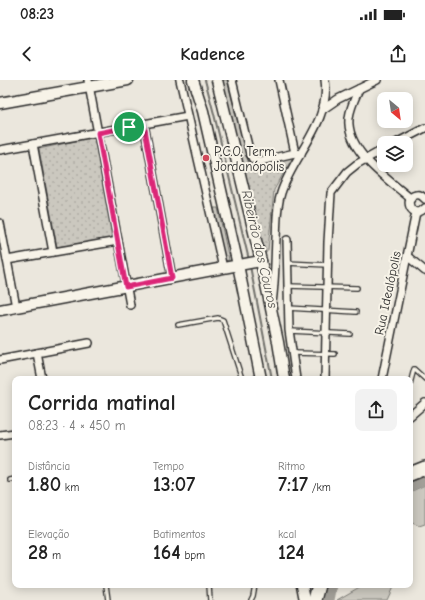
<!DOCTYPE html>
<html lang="pt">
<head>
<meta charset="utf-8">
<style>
  body { margin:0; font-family:"Comic Neue",sans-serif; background:#f2f2f2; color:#222; height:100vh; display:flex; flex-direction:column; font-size:15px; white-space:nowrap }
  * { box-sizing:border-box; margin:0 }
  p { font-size:13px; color:#767676 }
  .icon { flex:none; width:22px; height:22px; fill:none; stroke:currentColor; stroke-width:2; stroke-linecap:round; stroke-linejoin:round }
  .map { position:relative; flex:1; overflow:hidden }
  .details { position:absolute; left:12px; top:296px; width:401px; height:212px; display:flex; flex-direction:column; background:#fff; border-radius:8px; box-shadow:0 2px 10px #0003 }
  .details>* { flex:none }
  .needle { width:26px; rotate:151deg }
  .fabs { position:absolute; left:377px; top:12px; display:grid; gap:8px }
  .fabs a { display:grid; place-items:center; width:36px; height:36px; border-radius:8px; background:#fff; box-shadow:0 2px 10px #0003; font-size:20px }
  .pin { position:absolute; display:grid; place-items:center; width:34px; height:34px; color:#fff; margin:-17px; border:2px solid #fff; border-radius:50%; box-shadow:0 1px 4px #0007 }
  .round { display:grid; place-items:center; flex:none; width:42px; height:42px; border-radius:8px; background:#f2f2f2 }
  .summary { display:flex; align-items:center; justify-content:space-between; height:68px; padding:0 16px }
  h1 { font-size:22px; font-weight:600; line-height:30px }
  .stats { display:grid; grid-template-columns:repeat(3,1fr); gap:6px; height:68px; padding:4px 16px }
  .stats div { display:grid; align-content:center }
  .stats b { font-size:20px; font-weight:600 }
  .stats small { font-size:11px; font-weight:400 }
  .stats p { font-size:11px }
  .status { display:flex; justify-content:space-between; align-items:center; height:28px; padding:0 20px; background:#fff; direction:ltr }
  .status svg { height:11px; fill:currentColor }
  header { display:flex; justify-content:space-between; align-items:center; height:52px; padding:0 16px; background:#fff; font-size:18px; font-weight:600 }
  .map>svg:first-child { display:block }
  .grass { fill:#cbc8bf; stroke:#7b7a75 }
  .park { fill:url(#park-dots); stroke:#7b7a75 }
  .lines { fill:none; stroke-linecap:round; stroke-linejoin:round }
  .stream { stroke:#72716c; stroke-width:2 }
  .river { stroke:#a29f98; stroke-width:11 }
  .lane-casing { stroke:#2b2b2b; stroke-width:6 }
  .street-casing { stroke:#2b2b2b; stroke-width:10 }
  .secondary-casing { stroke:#2b2b2b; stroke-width:13 }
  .highway-casing { stroke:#2b2b2b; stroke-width:16 }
  .lane { stroke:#f7f3e8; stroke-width:3.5 }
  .street { stroke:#f7f3e8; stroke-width:7 }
  .secondary { stroke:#f7f3e8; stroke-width:10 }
  .highway { stroke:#f7f3e8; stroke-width:13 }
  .route-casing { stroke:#fff; stroke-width:8 }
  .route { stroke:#db2777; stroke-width:5 }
  .poi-dot { fill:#d1495b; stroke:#f7f3e8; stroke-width:1.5 }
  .labels { text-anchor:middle; stroke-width:4; stroke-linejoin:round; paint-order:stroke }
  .poi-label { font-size:13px; fill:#2b2b2b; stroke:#f7f3e8; text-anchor:start }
  .street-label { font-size:13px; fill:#2b2b2b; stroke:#f7f3e8 }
  .water-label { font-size:14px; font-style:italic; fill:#555451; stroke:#f7f3e8 }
</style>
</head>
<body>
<div class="status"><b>08:23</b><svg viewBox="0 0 49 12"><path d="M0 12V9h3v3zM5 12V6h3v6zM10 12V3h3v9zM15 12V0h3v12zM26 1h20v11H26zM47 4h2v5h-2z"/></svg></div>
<header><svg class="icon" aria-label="back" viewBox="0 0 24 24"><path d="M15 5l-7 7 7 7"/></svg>Kadence<svg class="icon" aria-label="share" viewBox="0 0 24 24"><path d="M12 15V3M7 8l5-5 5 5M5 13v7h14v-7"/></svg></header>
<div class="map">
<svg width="425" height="520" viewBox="0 0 425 520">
  <defs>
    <pattern id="park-dots" width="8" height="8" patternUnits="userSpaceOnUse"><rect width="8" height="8" fill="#cbc8bf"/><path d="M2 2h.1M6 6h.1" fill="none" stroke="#aeaca4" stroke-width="1.8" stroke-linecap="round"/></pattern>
  </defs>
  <rect width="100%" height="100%" fill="#ebe7dd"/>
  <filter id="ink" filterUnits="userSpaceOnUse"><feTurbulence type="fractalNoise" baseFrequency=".025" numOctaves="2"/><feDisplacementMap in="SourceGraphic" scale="8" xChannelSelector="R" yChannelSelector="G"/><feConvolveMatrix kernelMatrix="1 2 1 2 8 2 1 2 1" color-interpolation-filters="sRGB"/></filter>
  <g filter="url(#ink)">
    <g class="grass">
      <path d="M220 0H227L249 85 242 87Z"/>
      <path d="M214 128H218L229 180 225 181Z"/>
      <path d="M425 405V444L419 446 410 442V412Z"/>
      <path d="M363 505H394L387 520H337Z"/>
    </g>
    <g class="park">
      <path d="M94 57 112 158 57 167 39 69Z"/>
      <path d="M293 77 274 110 268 170 265 174 261 172 243 88Z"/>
    </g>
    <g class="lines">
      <g class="stream">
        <path d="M205 0 214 34 249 180"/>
        <path d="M250 186 272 299"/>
      </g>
      <g class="river">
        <path d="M410 406 425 399"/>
        <path d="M329 520 332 505"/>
      </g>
      <defs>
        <g id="lane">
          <path d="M287 183 327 185"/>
          <path d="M288 206 357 208"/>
          <path d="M288 228 356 232"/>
          <path d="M178 245 218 238 223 240 242 299"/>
          <path d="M290 251 350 254"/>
          <path d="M293 273 335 274"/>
          <path d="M410 304 414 289 425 299"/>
          <path d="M10 400 15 399"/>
          <path d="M106 505 108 520"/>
          <path d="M209 505 210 520"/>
          <path d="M251 520 253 516 255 505"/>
        </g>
        <g id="street">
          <path d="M88 0 130 225"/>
          <path d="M180 0 223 188"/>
          <path d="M232 0 250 74 253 79 260 81 295 73 301 74"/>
          <path d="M279 0 295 73"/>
          <path d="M359 9C355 18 350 28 349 38 346 72 388 99 411 119"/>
          <path d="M322 30 338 19 377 0"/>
          <path d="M144 44 172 198"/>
          <path d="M396 63 425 48"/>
          <path d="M33 64 53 172"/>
          <path d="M0 70 188 36"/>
          <path d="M425 119C422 116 420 114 416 115 402 118 412 141 425 128"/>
          <path d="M0 143 16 227"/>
          <path d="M287 160 289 250 296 299"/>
          <path d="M407 176 425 191"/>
          <path d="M7 180 118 161"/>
          <path d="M272 223C275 202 275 180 276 158 277 143 276 128 281 113 293 76 331 41 325 0"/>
          <path d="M37 273 42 299"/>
          <path d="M0 280 89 263"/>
          <path d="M325 299 328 162 331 113 347 92 357 84 384 69"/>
          <path d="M382 299 416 132"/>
          <path d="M410 336 425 323"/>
          <path d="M0 355 15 353"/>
        </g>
        <g id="secondary">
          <path d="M193 0 203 31 238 185 261 299"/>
          <path d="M217 0 261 181 278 262 284 299"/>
          <path d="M0 23 128 0"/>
          <path d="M0 230 261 181"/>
          <path d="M302 505 305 520"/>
        </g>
        <g id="highway">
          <path d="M410 394 425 388"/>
          <path d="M315 520 319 505"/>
        </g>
      </defs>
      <use href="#lane" class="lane-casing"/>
      <use href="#street" class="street-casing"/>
      <use href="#secondary" class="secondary-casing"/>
      <use href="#highway" class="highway-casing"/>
      <use href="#lane" class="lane"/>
      <use href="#street" class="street"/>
      <use href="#secondary" class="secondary"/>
      <use href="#highway" class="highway"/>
    </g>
  </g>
  <g class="lines" filter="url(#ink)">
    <defs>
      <path id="route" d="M144 44 172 198 126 207 98 53Z"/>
    </defs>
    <use href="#route" class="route-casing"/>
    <use href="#route" class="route"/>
  </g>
  <circle class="poi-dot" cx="206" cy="78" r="4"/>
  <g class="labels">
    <g class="poi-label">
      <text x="214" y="76">P.C.O. Term.<tspan x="214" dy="15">Jordanópolis</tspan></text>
    </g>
    <g class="street-label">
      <text transform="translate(387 213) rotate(-78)" y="5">Rua Idealópolis</text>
    </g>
    <g class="water-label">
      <text transform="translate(260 169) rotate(77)" y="5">Ribeirão dos Couros</text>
    </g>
  </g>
</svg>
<div class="fabs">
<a><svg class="needle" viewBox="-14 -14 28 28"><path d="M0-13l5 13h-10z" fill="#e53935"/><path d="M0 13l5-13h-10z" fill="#767676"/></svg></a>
<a><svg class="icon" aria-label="layers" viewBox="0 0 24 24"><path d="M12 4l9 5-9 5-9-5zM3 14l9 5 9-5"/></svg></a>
</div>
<div class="pin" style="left:129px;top:47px;background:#1e9e55"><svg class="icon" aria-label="arrive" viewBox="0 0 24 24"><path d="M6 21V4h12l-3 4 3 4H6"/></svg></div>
<section class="details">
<div class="summary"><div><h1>Corrida matinal</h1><p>08:23 · 4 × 450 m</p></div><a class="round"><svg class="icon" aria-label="share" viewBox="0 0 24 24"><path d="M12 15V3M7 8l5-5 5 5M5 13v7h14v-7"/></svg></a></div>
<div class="stats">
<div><p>Distância</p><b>1.80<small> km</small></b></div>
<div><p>Tempo</p><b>13:07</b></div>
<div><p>Ritmo</p><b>7:17<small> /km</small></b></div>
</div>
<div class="stats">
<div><p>Elevação</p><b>28<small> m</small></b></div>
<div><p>Batimentos</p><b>164<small> bpm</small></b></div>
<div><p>kcal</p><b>124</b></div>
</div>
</section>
</div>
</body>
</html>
